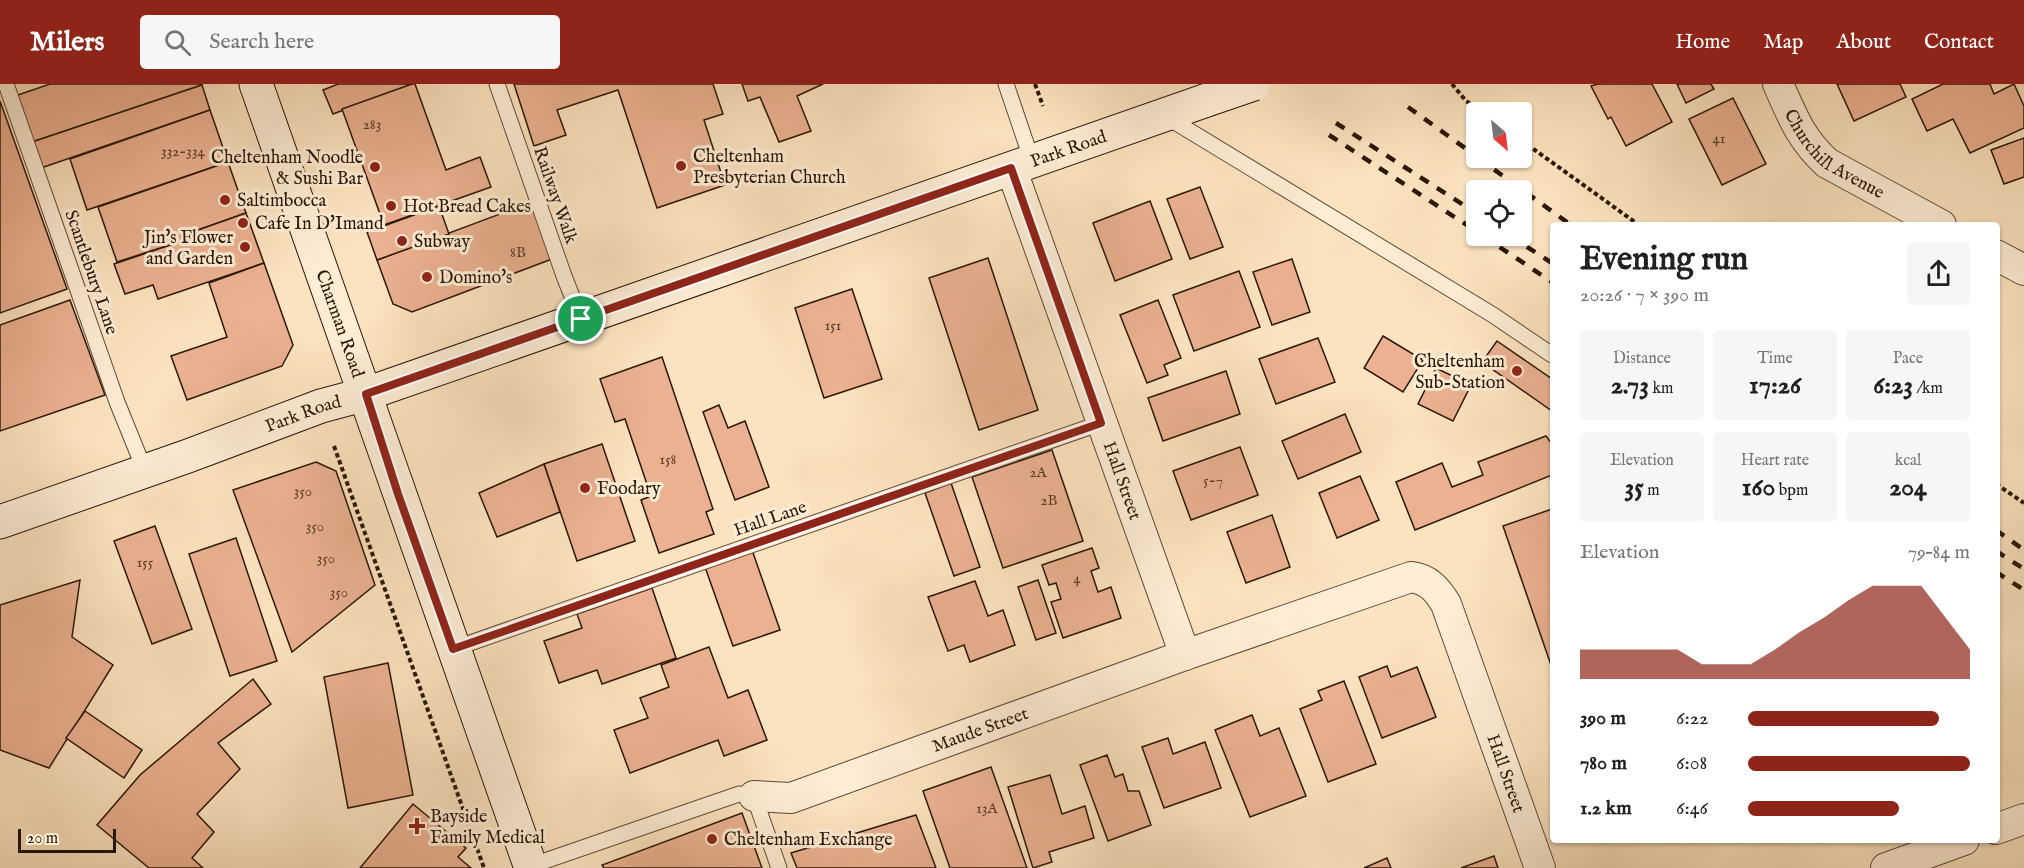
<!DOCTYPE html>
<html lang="en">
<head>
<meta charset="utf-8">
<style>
  body { margin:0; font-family:"IM FELL English",serif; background:#f6f6f6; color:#202124; height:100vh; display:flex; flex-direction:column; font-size:22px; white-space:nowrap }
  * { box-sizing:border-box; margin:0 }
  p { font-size:20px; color:#757577 }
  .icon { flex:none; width:33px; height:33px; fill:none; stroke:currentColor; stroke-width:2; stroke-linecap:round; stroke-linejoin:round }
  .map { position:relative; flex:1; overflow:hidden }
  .details { position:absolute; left:1550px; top:138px; width:450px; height:621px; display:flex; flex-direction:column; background:#fff; border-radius:6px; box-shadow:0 2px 4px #0004 }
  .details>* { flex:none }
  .needle { width:39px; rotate:152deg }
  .fabs { position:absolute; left:1466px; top:18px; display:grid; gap:12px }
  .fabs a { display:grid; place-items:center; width:66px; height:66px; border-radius:6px; background:#fff; box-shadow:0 2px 4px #0004; font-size:30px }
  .scale { position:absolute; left:18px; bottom:15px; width:98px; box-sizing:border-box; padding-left:6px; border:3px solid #2b1706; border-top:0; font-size:16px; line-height:21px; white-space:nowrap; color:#2b1706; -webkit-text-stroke:4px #fdedd5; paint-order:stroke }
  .pin { position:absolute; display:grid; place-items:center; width:51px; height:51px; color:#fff; margin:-26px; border:3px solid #fff; border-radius:50%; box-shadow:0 2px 6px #0007 }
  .round { display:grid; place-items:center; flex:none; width:63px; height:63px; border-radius:6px; background:#f6f6f6 }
  .headline { display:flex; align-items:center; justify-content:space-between; height:102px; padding:0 30px }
  h1 { font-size:33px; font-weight:700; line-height:45px }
  .figures { display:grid; grid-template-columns:repeat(3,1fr); gap:9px; height:102px; padding:6px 30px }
  .figures div { display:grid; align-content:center; border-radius:6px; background:#f6f6f6; text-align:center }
  .figures b { font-size:26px; font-weight:700 }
  .figures small { font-size:16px; font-weight:400 }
  .figures p { font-size:16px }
  .chart { height:168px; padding:12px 30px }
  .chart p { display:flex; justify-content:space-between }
  .chart svg { width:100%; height:108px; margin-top:6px; fill:#8f2418; opacity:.7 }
  ul { padding:0 30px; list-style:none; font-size:20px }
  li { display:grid; grid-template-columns:96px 72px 1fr; align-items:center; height:45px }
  li i { height:15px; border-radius:8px; background:#8f2418 }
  header { display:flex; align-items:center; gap:36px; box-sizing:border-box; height:84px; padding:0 30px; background:#8f2418; color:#fff }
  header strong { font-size:28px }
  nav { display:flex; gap:33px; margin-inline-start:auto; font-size:21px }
  .search { width:420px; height:54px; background:#f6f6f6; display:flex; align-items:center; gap:15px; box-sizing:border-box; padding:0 21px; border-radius:6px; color:#757577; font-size:22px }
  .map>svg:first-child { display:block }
  .building { fill:#ebb191; stroke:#2b1706; stroke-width:1.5 }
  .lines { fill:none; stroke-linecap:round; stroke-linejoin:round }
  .lane-casing { stroke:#5f4a34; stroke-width:17 }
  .street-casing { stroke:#5f4a34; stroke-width:32 }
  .secondary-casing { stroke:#2b1706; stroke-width:35 }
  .path { stroke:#2b1706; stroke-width:4; stroke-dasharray:4.5 3; stroke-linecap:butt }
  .lane { stroke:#fdedd5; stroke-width:15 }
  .street { stroke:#fdedd5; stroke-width:30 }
  .secondary { stroke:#fdedd5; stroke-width:33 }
  .rail { stroke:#2b1706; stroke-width:4.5; stroke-dasharray:10 10; stroke-linecap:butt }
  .secondary-bridge-casing { stroke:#2b1706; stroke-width:35; stroke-linecap:butt }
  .secondary-bridge { stroke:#fdedd5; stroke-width:33 }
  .route-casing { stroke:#fff; stroke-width:12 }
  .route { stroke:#8f2418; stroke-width:8 }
  .poi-dot { fill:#8f2418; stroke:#fdedd5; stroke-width:2 }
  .labels { text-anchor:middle; stroke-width:6; stroke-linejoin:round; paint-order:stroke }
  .number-label { font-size:15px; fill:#5b3e29 }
  .street-label { font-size:18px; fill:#2b1706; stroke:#fdedd5 }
  .poi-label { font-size:18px; fill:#2b1706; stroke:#fdedd5; text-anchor:start }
</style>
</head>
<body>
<header>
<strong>Milers</strong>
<div class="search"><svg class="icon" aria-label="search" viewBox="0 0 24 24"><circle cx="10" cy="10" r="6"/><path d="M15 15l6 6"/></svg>Search here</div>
<nav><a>Home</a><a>Map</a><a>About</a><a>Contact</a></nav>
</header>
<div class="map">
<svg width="2024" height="784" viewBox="0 0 2024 784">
  <rect width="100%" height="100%" fill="#fce3bf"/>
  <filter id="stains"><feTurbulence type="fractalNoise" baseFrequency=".00333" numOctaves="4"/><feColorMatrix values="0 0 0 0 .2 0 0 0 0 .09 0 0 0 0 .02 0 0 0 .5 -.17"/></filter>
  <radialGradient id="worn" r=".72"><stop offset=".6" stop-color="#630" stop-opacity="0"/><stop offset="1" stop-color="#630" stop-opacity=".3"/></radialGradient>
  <g class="building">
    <path d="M50 0H202V1L32 58 15 12Z"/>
    <path d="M338 0H412L333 30 323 6Z"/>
    <path d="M412 0H415L446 86 480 73 491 103 384 141 342 25Z"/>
    <path d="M514 0H713L723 30 704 36 725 101 657 124 618 6 557 26 566 51 534 62Z"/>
    <path d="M742 0H823L797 12 811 47 779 58 760 13 748 17Z"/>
    <path d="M1598 0H1652L1672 38 1626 62 1611 33 1608 35 1591 2Z"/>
    <path d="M1677 0H1711L1714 5 1686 19Z"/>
    <path d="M1837 0H1900L1906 13 1854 37Z"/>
    <path d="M1943 0H1990L1994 10 2014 0 2024 22V44L1970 69 1953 35 1927 47 1912 15Z"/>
    <path d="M202 1 210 26 41 84 32 58Z"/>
    <path d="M1733 14 1766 80 1722 101 1689 35Z"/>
    <path d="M0 17 67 205 0 229Z"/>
    <path d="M210 26 228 78 87 126 70 75Z"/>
    <path d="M2024 54V93L2004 100 1991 66Z"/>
    <path d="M228 78 246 129 181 152 182 157 117 178 98 123Z"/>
    <path d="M1200 103 1223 163 1190 175 1167 115Z"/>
    <path d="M1150 117 1172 175 1115 197 1093 139Z"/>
    <path d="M532 118 552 175 412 228 393 220 377 176Z"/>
    <path d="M439 122 449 150 377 176 367 148Z"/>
    <path d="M246 129 264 179 158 215 153 201 125 210 114 180 182 157 181 152Z"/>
    <path d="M988 174 1038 326 979 346 929 194Z"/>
    <path d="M1292 175 1310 228 1272 241 1253 188Z"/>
    <path d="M264 179 293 261 282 282 187 316 171 272 227 253 209 199Z"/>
    <path d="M1239 187 1260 243 1194 267 1173 211Z"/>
    <path d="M852 205 882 295 824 314 795 224Z"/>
    <path d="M70 216 105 311 0 347V241Z"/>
    <path d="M1158 216 1181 274 1164 281 1168 291 1147 299 1120 231Z"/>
    <path d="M1383 252 1423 276 1403 308 1364 284Z"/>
    <path d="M1318 254 1335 298 1276 320 1259 275Z"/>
    <path d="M1497 257 1552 295V327L1482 278Z"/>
    <path d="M662 273 713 425 706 428 714 450 659 469 641 416 651 412 625 335 615 338 600 295Z"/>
    <path d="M1436 284 1471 301 1453 337 1418 320Z"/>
    <path d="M1226 287 1240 330 1163 357 1148 314Z"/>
    <path d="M719 321 728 344 745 337 769 403 735 416 703 328Z"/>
    <path d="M1345 330 1361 368 1298 395 1282 357Z"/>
    <path d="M1546 352 1552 360V391L1415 446 1396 398 1442 379 1452 403 1483 391 1478 378Z"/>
    <path d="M602 360 635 457 577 477 544 380Z"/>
    <path d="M1240 363 1258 411 1191 436 1173 387Z"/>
    <path d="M1052 366 1083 457 1003 484 972 393Z"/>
    <path d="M316 378 336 387 375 501 292 568 233 406Z"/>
    <path d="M544 380 560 428 497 453 479 409Z"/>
    <path d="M1360 392 1379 436 1337 454 1319 409Z"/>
    <path d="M951 399 980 483 954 492 925 409Z"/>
    <path d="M1552 425V584L1503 442Z"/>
    <path d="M1272 431 1290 483 1246 499 1227 448Z"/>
    <path d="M155 442 192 545 152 560 114 457Z"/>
    <path d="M236 454 277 577 230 592 189 470Z"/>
    <path d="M1092 464 1099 484 1091 487 1098 508 1111 503 1121 534 1063 554 1051 518 1061 515 1056 499 1049 501 1042 481Z"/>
    <path d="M752 466 780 546 733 562 705 483Z"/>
    <path d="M80 496 72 553 113 581 49 684 0 666V521Z"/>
    <path d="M1038 496 1056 549 1036 556 1018 503Z"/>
    <path d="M975 497 988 532 1003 526 1015 561 970 578 964 561 948 567 928 513Z"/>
    <path d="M652 504 676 574 602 600 597 586 559 599 544 557 582 544 577 530Z"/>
    <path d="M709 563 728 614 748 606 767 656 724 672 718 656 630 689 614 646 648 634 640 614 669 603 661 581Z"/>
    <path d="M388 579 413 711 348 724 324 593Z"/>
    <path d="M1387 582 1391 593 1417 583 1436 633 1382 654 1359 593Z"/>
    <path d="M253 595 271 620 218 659 240 685 197 730 214 748 192 774 203 784H149L97 741 140 691Z"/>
    <path d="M1344 597 1376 680 1328 698 1300 625 1322 616 1318 607Z"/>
    <path d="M85 627 142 666 124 694 66 654Z"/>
    <path d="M1252 631 1260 652 1279 644 1306 712 1250 733 1215 646Z"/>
    <path d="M1168 654 1173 670 1205 658 1221 704 1164 724 1142 663Z"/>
    <path d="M1107 671 1115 693 1123 690 1128 707H1139L1151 741 1108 757 1080 681Z"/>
    <path d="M991 683 1027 784H950L923 707Z"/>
    <path d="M1050 691 1062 730 1085 722 1094 754 1049 768 1052 778 1033 784 1008 703Z"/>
    <path d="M413 720 466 764 458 773 471 784H360Z"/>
    <path d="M742 729 762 784H604L602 781Z"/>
    <path d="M916 731 936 784H797L791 769Z"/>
    <path d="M1494 772 1498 784H1461Z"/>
    <path d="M1387 774 1391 784H1364Z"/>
  </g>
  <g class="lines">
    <defs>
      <g id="lane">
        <path d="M6 0 117 318 145 387"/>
        <path d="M497 0 564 192 581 235"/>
        <path d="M1006 0 1032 77"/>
        <path d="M1165 32 1493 231 1552 271"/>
        <path d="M453 565 1101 339"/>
        <path d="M530 782 739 710 754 712 779 784"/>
      </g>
      <g id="street">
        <path id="s1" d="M1778 0C1793 33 1800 54 1827 79L1941 141"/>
        <path id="s2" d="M1011 84 1185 571"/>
        <path d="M1996 171 2024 186"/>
        <path id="s3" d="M754 712 791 714 1185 571 1411 493C1428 495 1437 505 1446 520L1540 784"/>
        <path d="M1996 745 2024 735"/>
        <path d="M1886 784 1964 756"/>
      </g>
      <g id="secondary">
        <path id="s4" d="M256 0C349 261 438 523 531 784"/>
        <path id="s5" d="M0 438 188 372 321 322 366 310 1207 16"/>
      </g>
    </defs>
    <use href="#lane" class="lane-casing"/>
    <use href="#street" class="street-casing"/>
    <use href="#secondary" class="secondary-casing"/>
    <g class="path">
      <path d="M1035 0 1043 22"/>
      <path d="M1452 0 1466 17 1483 28"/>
      <path d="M1521 56 1639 141"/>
      <path d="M334 362 484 784"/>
      <path d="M1996 400 2024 419"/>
    </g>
    <use href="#lane" class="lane"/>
    <use href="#street" class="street"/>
    <use href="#secondary" class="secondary"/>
    <g class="rail">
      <path d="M1408 23 1476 72"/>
      <path d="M1336 39 1476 129"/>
      <path d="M1329 51 1476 147"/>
      <path d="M1478 74 1571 141"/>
      <path d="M1483 152 1552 198"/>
      <path d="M1510 152 1552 179"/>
      <path d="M1996 446 2024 466"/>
      <path d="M1996 467 2024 485"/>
      <path d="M1996 488 2024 506"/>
    </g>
    <defs>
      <path id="secondary-bridge" d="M1207 16 1254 0"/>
    </defs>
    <use href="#secondary-bridge" class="secondary-bridge-casing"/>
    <use href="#secondary-bridge" class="secondary-bridge"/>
  </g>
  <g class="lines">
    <defs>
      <path id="route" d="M1011 84 1101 339 453 565 398 410 366 310Z"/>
    </defs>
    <use href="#route" class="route-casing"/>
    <use href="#route" class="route"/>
  </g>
  <g class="poi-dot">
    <circle cx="681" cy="82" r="6"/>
    <circle cx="375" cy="83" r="6"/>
    <circle cx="225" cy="116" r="6"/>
    <circle cx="391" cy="122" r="6"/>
    <circle cx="243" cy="139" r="6"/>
    <circle cx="402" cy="157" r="6"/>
    <circle cx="245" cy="163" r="6"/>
    <circle cx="427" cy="193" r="6"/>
    <circle cx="1517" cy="287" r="6"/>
    <circle cx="585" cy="404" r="6"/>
    <path d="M414 733h6v6h6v6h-6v6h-6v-6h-6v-6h6z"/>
    <circle cx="712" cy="755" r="6"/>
  </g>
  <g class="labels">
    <g class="number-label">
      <text x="372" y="45">283</text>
      <text x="1719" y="59">41</text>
      <text x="183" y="72">332-334</text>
      <text x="518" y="173">8B</text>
      <text x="833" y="246">151</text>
      <text x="668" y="380">158</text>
      <text x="1038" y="393">2A</text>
      <text x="1213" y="401">5-7</text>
      <text x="303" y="412">350</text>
      <text x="1049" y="421">2B</text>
      <text x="315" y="447">350</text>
      <text x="326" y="479">350</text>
      <text x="145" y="483">155</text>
      <text x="1077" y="499">4</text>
      <text x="339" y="513">350</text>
      <text x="987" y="729">13A</text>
    </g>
    <g class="street-label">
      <text dy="6" stroke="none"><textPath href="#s5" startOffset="1132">Park Road</textPath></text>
      <text dy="6" stroke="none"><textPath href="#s1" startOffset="93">Churchill Avenue</textPath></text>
      <text transform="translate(556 111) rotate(71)" y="6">Railway Walk</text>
      <text transform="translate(92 188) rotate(71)" y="6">Scantlebury Lane</text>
      <text dy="6" stroke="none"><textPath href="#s4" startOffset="254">Charman Road</textPath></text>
      <text dy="6" stroke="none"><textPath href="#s5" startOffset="322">Park Road</textPath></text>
      <text dy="6" stroke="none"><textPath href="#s2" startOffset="332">Hall Street</textPath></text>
      <text transform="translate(770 434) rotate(-19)" y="6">Hall Lane</text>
      <text dy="6" stroke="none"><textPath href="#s3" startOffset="238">Maude Street</textPath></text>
      <text dy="6" stroke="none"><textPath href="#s3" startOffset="921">Hall Street</textPath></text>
    </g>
    <g class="poi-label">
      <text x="693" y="78">Cheltenham<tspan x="693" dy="21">Presbyterian Church</tspan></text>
      <text x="363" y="79" text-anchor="end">Cheltenham Noodle<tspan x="363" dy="21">&amp; Sushi Bar</tspan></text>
      <text x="237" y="122">Saltimbocca</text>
      <text x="403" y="128">Hot Bread Cakes</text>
      <text x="255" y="145">Cafe In D'Imand</text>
      <text x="233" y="159" text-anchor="end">Jin's Flower<tspan x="233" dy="21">and Garden</tspan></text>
      <text x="414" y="163">Subway</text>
      <text x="439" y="199">Domino's</text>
      <text x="1505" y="283" text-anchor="end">Cheltenham<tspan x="1505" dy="21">Sub-Station</tspan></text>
      <text x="597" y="410">Foodary</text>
      <text x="430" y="738">Bayside<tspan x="430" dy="21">Family Medical</tspan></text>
      <text x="724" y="761">Cheltenham Exchange</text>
    </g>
  </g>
  <rect width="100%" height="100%" filter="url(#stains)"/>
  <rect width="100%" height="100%" fill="url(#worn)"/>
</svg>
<div class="fabs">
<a><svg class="needle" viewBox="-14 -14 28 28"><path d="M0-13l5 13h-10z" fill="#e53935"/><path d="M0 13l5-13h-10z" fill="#757577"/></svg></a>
<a><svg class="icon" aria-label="locate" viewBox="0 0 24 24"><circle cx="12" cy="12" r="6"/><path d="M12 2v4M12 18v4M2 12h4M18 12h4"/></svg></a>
</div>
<div class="scale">20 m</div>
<div class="pin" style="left:581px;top:235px;background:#1e9e55"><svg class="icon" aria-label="arrive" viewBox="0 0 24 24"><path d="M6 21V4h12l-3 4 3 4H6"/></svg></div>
<section class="details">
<div class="headline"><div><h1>Evening run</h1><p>20:26 · 7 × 390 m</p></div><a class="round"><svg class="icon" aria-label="share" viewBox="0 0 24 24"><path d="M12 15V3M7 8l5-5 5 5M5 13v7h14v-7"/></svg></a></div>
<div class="figures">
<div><p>Distance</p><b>2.73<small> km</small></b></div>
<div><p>Time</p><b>17:26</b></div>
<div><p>Pace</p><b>6:23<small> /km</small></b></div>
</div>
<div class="figures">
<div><p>Elevation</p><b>35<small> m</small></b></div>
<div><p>Heart rate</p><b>160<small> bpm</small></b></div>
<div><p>kcal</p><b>204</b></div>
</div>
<div class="chart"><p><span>Elevation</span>79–84 m</p>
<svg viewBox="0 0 160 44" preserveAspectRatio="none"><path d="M0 44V32L10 32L20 32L30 32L40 32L50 38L60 38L70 38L80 32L90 25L100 19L110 12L120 6L130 6L140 6L150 19L160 32V44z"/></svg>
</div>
<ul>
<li><b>390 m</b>6:22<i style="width:86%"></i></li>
<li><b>780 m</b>6:08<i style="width:100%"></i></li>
<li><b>1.2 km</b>6:46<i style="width:68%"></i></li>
</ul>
</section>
</div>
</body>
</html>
